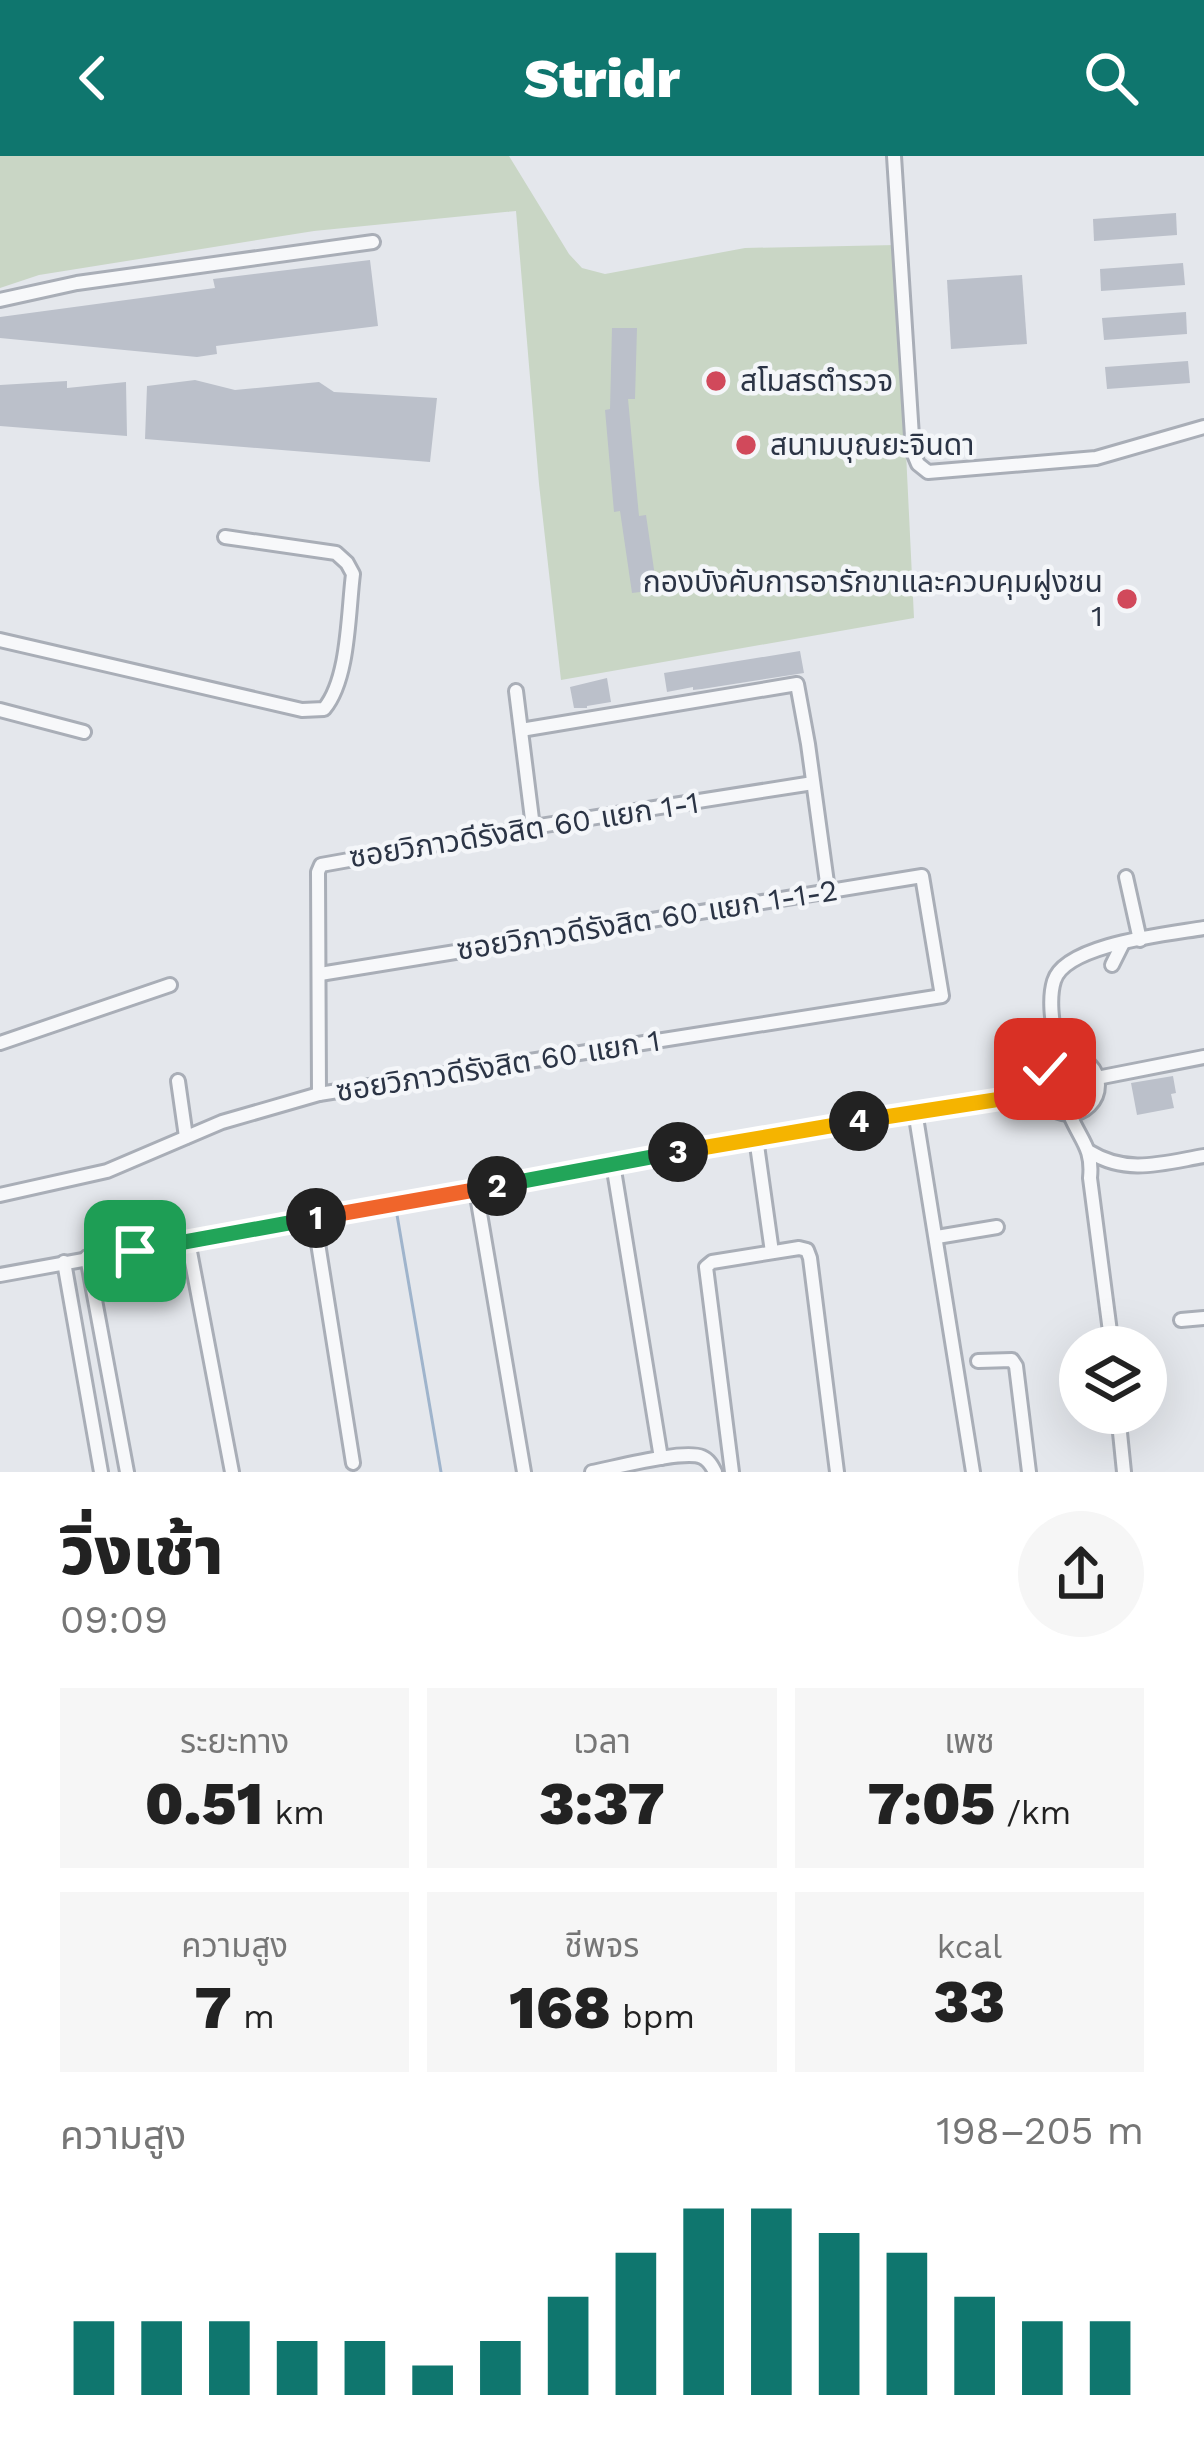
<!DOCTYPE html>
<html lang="th">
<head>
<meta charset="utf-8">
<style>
  body { margin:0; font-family:"Work Sans","Noto Sans Thai",sans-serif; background:#f6f6f6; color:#222; height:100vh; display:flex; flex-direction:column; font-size:45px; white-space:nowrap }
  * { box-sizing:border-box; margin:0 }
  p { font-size:39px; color:#767676 }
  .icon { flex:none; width:66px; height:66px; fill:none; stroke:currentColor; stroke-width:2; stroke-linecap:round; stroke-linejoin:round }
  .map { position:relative; height:1316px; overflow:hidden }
  .details { display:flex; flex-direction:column; background:#fff; flex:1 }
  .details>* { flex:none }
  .buttons { position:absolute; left:1059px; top:1170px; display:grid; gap:24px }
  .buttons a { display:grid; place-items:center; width:108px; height:108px; border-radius:50%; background:#fff; box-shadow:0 12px 48px #0002; font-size:60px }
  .pin { position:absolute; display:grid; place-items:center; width:102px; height:102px; color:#fff; margin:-51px; border-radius:24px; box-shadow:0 6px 18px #0006 }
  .km { position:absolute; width:60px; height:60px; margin:-30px; border-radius:50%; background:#222; color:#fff; font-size:33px; line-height:60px; text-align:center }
  .round { display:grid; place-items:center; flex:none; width:126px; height:126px; border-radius:63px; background:#f6f6f6 }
  .headline { display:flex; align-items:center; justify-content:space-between; height:204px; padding:0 60px }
  h1 { font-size:66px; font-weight:800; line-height:90px }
  .stats { display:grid; grid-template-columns:repeat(3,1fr); gap:18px; height:204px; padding:12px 60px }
  .stats div { display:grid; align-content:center; border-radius:0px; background:#f6f6f6; text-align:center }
  .stats b { font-size:60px; font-weight:800 }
  .stats small { font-size:33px; font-weight:400 }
  .stats p { font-size:33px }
  .chart { height:336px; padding:24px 60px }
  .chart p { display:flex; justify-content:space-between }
  .chart svg { width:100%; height:216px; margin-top:12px; stroke:#0f766e; stroke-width:6 }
  header { display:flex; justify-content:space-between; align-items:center; height:156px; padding:0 60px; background:#0f766e; color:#fff; font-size:54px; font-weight:800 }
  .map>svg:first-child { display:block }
  .green { fill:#c9d6c5 }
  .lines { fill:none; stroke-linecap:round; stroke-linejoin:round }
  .stream { stroke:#9fb4cc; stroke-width:3 }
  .building { fill:#bbc0ca }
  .street-casing { stroke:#a9aeb7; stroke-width:18 }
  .street { stroke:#f7f8fa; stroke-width:12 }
  .split-1-casing { stroke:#fff; stroke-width:24 }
  .split-2-casing { stroke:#fff; stroke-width:24 }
  .split-3-casing { stroke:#fff; stroke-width:24 }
  .split-4-casing { stroke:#fff; stroke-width:24 }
  .split-5-casing { stroke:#fff; stroke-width:24 }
  .split-1 { stroke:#22a559; stroke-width:15 }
  .split-2 { stroke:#f0652b; stroke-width:15 }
  .split-3 { stroke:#22a559; stroke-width:15 }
  .split-4 { stroke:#f5b400; stroke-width:15 }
  .split-5 { stroke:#f5b400; stroke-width:15 }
  .poi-dot { fill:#d1495b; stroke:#f4f6f9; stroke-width:4.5 }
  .labels { text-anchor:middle; stroke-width:9; stroke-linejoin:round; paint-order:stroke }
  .poi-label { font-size:30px; fill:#2b3445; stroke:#f4f6f9; text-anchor:start }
  .street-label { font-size:30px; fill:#2b3445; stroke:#f4f6f9 }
</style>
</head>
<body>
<header><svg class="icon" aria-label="back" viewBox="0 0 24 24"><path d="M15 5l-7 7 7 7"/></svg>Stridr<svg class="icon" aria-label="search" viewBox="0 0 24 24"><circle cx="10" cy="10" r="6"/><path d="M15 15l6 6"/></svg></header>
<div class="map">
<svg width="1204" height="1316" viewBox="0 0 1204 1316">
  <rect width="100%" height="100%" fill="#e4e7ec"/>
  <path class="green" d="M0 0H509L569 98 582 112 605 118 745 92 896 89 914 462 561 524 539 328 516 55 314 75 39 119 0 132Z"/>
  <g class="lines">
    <path class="stream" d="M397 1059 441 1316"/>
  </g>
  <g class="building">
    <path d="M1176 57 1177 79 1094 85 1093 63Z"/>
    <path d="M370 104 378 170 216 190 217 198 197 201 0 182V161L215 132 213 123Z"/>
    <path d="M1183 107 1185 129 1101 135 1100 113Z"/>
    <path d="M1022 119 1027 188 951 193 947 124Z"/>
    <path d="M1186 156 1187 178 1104 184 1102 162Z"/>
    <path d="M612 172H637L635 243H628L639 360 646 359 657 434 632 437 620 355 614 356 605 254 610 253Z"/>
    <path d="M1188 205 1190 227 1107 233 1105 211Z"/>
    <path d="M195 224 235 234 319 226 334 236 437 242 430 306 145 283 147 230Z"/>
    <path d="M67 225V232L126 226 127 280 0 270V229Z"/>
    <path d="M800 495 804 517 702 533 693 534V531L667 536 664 517Z"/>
    <path d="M607 522 611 546 587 550V552H574L570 531Z"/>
    <path d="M1173 920 1176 937 1171 938 1174 952 1137 959 1131 927Z"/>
  </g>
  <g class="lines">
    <defs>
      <g id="street">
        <path d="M894 0 913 296 918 308 928 316 1096 302 1204 271"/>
        <path d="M0 144 77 127 373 86"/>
        <path d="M0 484 302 554 324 553C349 523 348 458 353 418L347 407 336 397 225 381"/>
        <path d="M516 535 533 671"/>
        <path d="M0 554 84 576"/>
        <path d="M521 574 797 528 808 588 828 734"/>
        <path d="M1126 721 1140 784"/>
        <path d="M1112 809 1123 787"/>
        <path d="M0 887 170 829"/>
        <circle cx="1069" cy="929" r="29"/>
        <path d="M1058 902C1055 878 1047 848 1054 825 1065 788 1169 778 1204 772"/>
        <path d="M1097 922 1204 901"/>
        <path d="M178 925 186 981"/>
        <path d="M319 938 318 716 321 709 533 671 813 627"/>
        <path d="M915 955 973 1316"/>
        <path d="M1070 959C1081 985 1093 992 1090 1022L1112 1191"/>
        <path d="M756 982 772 1096"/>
        <path d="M1090 996C1127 1019 1163 1007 1204 1000"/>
        <path d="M613 1008 661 1302"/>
        <path d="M476 1034 524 1316"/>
        <path d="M0 1039 107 1015 222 966 319 938 942 840 922 720 320 818"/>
        <path d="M314 1062 353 1307"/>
        <path d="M937 1081 997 1071"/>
        <path d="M188 1085 232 1316"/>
        <path d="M87 1101 127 1316"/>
        <path d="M64 1106 101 1316"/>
        <path d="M0 1119 756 982 1040 937"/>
        <path d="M1181 1164 1204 1162"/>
        <path d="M978 1205 1012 1204 1016 1210 1029 1316"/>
        <path d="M1118 1257 1124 1316"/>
        <path d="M592 1316C614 1312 684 1293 702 1301 709 1304 712 1310 715 1316"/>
        <path d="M732 1316 706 1111 712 1106 799 1092 807 1094 810 1102 837 1316"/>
      </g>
    </defs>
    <use href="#street" class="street-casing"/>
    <use href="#street" class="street"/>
  </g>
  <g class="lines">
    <defs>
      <path id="split-1" d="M135 1095 316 1062"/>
      <path id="split-2" d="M316 1062 497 1030"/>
      <path id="split-3" d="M497 1030 678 996"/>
      <path id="split-4" d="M678 996 859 965"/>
      <path id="split-5" d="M859 965 1040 937 1041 920 1045 913"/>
    </defs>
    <use href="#split-1" class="split-1-casing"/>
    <use href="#split-2" class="split-2-casing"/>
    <use href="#split-3" class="split-3-casing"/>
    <use href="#split-4" class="split-4-casing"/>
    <use href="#split-5" class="split-5-casing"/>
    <use href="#split-1" class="split-1"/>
    <use href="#split-2" class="split-2"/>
    <use href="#split-3" class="split-3"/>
    <use href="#split-4" class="split-4"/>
    <use href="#split-5" class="split-5"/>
  </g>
  <g class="poi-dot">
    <circle cx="716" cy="225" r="12"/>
    <circle cx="746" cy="289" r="12"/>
    <circle cx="1127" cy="443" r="12"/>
  </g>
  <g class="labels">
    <g class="poi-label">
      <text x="740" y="235">สโมสรตำรวจ</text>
      <text x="770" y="299">สนามบุณยะจินดา</text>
      <text x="1103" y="436" text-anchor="end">กองบังคับการอารักขาและควบคุมฝูงชน<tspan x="1103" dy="34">1</tspan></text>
    </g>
    <g class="street-label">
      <text transform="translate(524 674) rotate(-9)" y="10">ซอยวิภาวดีรังสิต 60 แยก 1-1</text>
      <text transform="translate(647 764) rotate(-9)" y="10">ซอยวิภาวดีรังสิต 60 แยก 1-1-2</text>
      <text transform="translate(498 910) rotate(-9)" y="10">ซอยวิภาวดีรังสิต 60 แยก 1</text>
    </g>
  </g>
</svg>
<div class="buttons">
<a><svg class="icon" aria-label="layers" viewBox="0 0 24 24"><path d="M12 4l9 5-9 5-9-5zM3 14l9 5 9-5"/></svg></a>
</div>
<div class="pin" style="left:135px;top:1095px;background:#1e9e55"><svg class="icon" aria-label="arrive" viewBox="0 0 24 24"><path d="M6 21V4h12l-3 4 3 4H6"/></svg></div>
<div class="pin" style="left:1045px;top:913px;background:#d93025"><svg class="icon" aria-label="check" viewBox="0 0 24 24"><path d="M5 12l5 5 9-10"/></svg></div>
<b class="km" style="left:316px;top:1062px">1</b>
<b class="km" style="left:497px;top:1030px">2</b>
<b class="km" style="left:678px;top:996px">3</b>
<b class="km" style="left:859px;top:965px">4</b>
</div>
<section class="details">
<div class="headline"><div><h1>วิ่งเช้า</h1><p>09:09</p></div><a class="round"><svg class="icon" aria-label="share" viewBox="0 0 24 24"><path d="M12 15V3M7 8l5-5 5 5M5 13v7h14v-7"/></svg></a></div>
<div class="stats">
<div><p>ระยะทาง</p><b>0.51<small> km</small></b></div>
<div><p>เวลา</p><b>3:37</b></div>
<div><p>เพซ</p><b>7:05<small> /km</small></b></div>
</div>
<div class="stats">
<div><p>ความสูง</p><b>7<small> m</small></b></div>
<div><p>ชีพจร</p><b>168<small> bpm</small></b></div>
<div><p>kcal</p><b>33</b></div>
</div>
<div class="chart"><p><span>ความสูง</span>198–205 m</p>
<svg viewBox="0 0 160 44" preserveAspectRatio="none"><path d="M5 44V29M15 44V29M25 44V29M35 44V33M45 44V33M55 44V38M65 44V33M75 44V24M85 44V15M95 44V6M105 44V6M115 44V11M125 44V15M135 44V24M145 44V29M155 44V29"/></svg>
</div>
</section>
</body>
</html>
